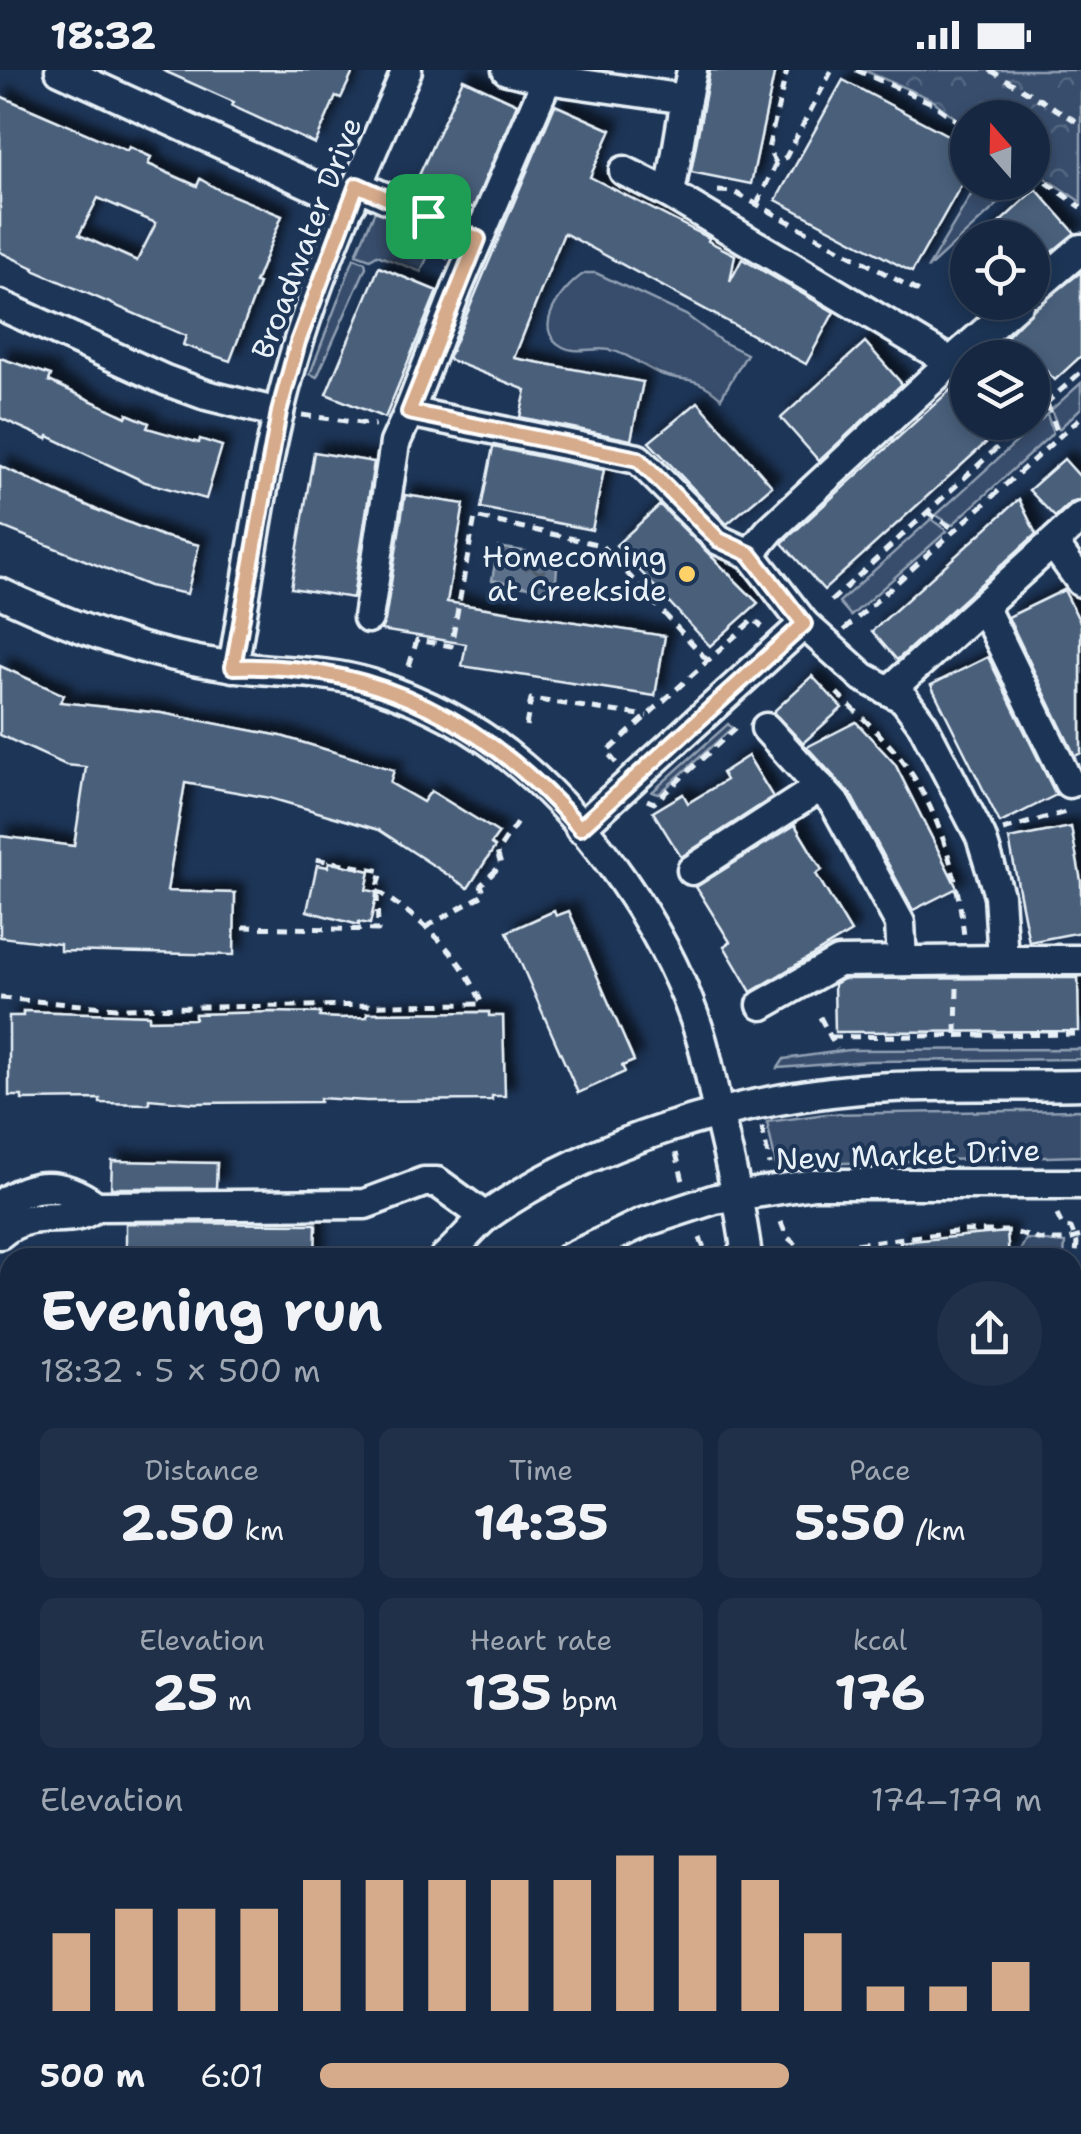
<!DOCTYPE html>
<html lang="en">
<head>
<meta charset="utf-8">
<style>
  body { margin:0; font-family:"Shantell Sans",sans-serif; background:#1f3048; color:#f1f3f6; height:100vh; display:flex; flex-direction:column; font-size:38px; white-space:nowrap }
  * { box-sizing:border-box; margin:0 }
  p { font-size:32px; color:#9ea6b1 }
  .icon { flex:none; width:55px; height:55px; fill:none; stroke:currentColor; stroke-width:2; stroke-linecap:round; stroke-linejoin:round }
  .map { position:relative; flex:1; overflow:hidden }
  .panel { position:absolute; left:0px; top:1178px; width:1082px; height:888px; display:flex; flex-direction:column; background:#162841; border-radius:30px 30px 0 0; box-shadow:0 5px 15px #0003,0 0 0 2px #35445a }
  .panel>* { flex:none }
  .needle { width:65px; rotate:340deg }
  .tools { position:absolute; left:950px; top:30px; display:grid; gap:20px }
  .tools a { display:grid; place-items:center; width:100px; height:100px; border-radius:50%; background:#162841; box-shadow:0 5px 15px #0003,0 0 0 2px #35445a; font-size:50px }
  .pin { position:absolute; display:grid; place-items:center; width:85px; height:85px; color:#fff; margin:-42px; border-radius:20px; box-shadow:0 5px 15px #0006 }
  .round { display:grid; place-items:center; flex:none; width:105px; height:105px; border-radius:52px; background:#1f3048 }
  .headline { display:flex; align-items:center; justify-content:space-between; height:170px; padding:0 40px }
  h1 { font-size:55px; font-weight:700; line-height:75px }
  .stats { display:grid; grid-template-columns:repeat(3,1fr); gap:15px; height:170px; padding:10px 40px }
  .stats div { display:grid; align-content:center; border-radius:15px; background:#1f3048; text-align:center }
  .stats b { font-size:50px; font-weight:700 }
  .stats small { font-size:28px; font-weight:400 }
  .stats p { font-size:28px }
  .chart { height:280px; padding:20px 40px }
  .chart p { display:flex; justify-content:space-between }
  .chart svg { width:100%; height:180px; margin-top:10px; stroke:#d6ab8b; stroke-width:6 }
  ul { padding:0 40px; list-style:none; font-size:32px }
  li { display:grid; grid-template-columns:160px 120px 1fr; align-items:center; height:75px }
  li i { height:25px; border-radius:12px; background:#d6ab8b }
  .status { display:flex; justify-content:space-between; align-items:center; height:70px; padding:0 50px; background:#162841; direction:ltr }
  .status svg { height:28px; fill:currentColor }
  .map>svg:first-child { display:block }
  .built { fill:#2a4162 }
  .green { fill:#374d6c; stroke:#909fb2; stroke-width:2.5 }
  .forest { fill:url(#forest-crowns); stroke:#909fb2; stroke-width:2.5 }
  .water { fill:url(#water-ripples); stroke:#95a4b5; stroke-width:2.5 }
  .building { fill:#495e7a; stroke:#e8f1f8; stroke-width:2.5; fill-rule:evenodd; filter:url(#shadow) }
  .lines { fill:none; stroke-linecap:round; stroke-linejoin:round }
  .minor-casing { stroke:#e8f1f8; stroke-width:35 }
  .major-casing { stroke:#e8f1f8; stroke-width:40 }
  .path { stroke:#e8f1f8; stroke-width:5; stroke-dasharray:10 8; stroke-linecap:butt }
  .minor { stroke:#1d3557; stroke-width:28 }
  .major { stroke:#1d3557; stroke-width:32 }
  .route-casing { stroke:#fff; stroke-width:20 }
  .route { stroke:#d6ab8b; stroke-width:12 }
  .poi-dot { fill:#ffd166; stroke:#1d3557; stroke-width:4 }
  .labels { text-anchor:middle; stroke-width:8; stroke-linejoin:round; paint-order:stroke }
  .street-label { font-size:30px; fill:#e8f1f8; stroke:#1d3557 }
  .poi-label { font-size:30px; fill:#e8f1f8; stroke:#1d3557; text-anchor:end }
</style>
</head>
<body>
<div class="status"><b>18:32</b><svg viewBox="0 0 49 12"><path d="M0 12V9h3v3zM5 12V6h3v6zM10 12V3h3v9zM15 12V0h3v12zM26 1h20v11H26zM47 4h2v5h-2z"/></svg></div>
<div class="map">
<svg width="1081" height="2064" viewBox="0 0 1081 2064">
  <defs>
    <pattern id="forest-crowns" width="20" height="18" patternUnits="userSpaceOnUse" patternTransform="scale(2.5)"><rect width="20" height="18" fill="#374d6c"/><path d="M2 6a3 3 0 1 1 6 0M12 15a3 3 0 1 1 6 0" fill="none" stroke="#546782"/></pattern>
    <pattern id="water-ripples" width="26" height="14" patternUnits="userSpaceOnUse" patternTransform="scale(2.5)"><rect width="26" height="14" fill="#5d7089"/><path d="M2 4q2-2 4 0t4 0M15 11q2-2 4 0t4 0" fill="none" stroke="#505a66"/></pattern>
    <filter id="shadow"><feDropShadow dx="9" dy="-9" stdDeviation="5" flood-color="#0009"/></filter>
  </defs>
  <rect width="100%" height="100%" fill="#1d3557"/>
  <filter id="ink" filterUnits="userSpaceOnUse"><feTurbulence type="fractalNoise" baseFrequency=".01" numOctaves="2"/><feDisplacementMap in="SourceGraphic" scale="20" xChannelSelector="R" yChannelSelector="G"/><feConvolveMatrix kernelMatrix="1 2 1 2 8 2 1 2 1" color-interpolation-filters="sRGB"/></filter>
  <g filter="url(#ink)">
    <path class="built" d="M1072 1449H1081V2064H748L745 2055H1072Z"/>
    <g class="green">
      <path d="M978 113H1021L927 199Z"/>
      <path d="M378 141 446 170 449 180 447 189 430 181 421 202 377 185 370 189 356 184 374 143Z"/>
      <path d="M354 188 365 192 366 197 317 307 310 304Z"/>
      <path d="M585 203H596L686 245 721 271 747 284 721 328C693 303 687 314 658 303 641 296 628 283 609 280 595 277 576 284 563 277 528 259 565 215 585 203Z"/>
      <path d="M1081 313V338L1059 359 1051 340Z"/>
      <path d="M1047 344 1053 363 952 455 936 445Z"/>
      <path d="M931 449 947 461 851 546 839 532Z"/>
      <path d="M728 654 732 658 659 724 652 722Z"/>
      <path d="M1081 979V989L869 991 778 998 784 989 849 980Z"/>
      <path d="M1081 1040V1086L776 1095 767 1052 826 1044Z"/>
      <path d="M1026 1169 1065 1173 1064 1187H1017Z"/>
    </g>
    <path class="forest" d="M863 0H1081V132L1033 100 1032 48H968L967 57 931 29Z"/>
    <path class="water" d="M498 477 548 485 557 498 555 522 492 510Z"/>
    <g class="building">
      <path d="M162 0H354L341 28 336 26 315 74 232 36 234 32Z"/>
      <path d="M710 0H775L751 114 691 102Z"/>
      <path d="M463 9 517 34 473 138 416 112Z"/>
      <path d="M843 10 968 76V103L912 202 776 130Z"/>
      <path d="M0 26 127 81 129 77 151 87 148 94 197 116 200 109 219 120 282 146 255 213 259 214 230 291 183 275 186 266 33 200 34 198 0 182ZM98 128 156 153 137 191 79 165Z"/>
      <path d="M555 35 611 60 590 107 709 168 708 171 735 185 730 212 742 189 834 242 806 294 564 163 514 288 643 312 631 370 520 347 526 320 448 289Z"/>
      <path d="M1036 119 1075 163 1032 198V168H983Z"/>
      <path d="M379 197 437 221 385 348 326 324Z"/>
      <path d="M1081 202V286L1055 310 1034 288H986L1035 238Z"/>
      <path d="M865 272 902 314 819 391 781 348Z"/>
      <path d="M0 288 51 305 49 311 126 347 127 344 149 353 147 358 199 373 200 369 222 376 206 429 145 412 48 366 47 369 0 348Z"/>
      <path d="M968 304V352H1009L824 520 782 473Z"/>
      <path d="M698 332 772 416 727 454 649 372Z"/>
      <path d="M493 377 604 400 592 460 481 438Z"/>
      <path d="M314 382 374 392 353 528 291 518Z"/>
      <path d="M1064 389 1081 408V430L1070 433 1055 447 1029 420Z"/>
      <path d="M0 396 97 440 162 466 199 475 187 524 149 516 0 456Z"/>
      <path d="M405 425 464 434 447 532 665 566 655 626 462 596 466 574 381 560 385 551Z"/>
      <path d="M1019 429 1036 464 897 590 872 561Z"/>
      <path d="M660 435 758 533 710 576 616 475Z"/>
      <path d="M1064 520 1081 554V683L1075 686 1008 547Z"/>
      <path d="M988 587 1056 725 1000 753 931 615Z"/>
      <path d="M0 596 64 625 60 632 161 643 281 666 394 700 390 713 423 732 431 721 499 763 491 774 495 777 468 818 379 760 270 728 185 713 167 821 235 823 234 885 60 881V874L0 867V766L74 776 86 697 66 695 0 665Z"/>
      <path d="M812 606 842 638 803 673 773 642Z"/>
      <path d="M856 652 895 694 957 818 913 840 851 725 807 677Z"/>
      <path d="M748 686 773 727 681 787 653 742 683 724 688 733 726 710 722 703Z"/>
      <path d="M795 755 822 800 816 804 851 862 751 922 724 876 730 872 696 817Z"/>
      <path d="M1071 757 1081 811V862L1029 872 1009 769Z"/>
      <path d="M329 792 370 801 366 820 377 822 370 854 359 852V855L307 841 317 795 328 797Z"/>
      <path d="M554 841 556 846 569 841 634 991 622 996 625 1002 578 1023 507 862Z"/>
      <path d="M1047 908H1078L1079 961 835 962 834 914 843 909Z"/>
      <path d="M23 941 149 945V950L195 949V944L272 942 320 943V947L341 948 367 947V943L489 942V946H503L505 1026H492V1030L367 1031 320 1028V1032L194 1033 149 1029V1034L100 1033V1029L22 1030V1026H9V946H23Z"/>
      <path d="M112 1091 217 1093 216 1118H111Z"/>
      <path d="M126 1153 316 1154 315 1188H126Z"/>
      <path d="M1007 1162 1009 1188H900V1172Z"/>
    </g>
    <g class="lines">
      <defs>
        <g id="minor">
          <path d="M60 0 351 133"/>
          <path d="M507 0 547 9"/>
          <path d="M686 29 670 124 951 292 770 460 750 484"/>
          <path d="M624 101 670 124"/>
          <path d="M357 115 478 169"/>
          <path d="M1032 221 1081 179"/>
          <path d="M0 235 165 310 206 325 279 343"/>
          <path d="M951 292 1019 232"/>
          <path d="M409 342 458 216 547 9 686 29 692 0"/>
          <path d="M1053 473 1081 512"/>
          <path d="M0 523C74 558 147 585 229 596 277 603 324 599 371 614 426 632 479 659 522 697 593 757 662 857 693 944 706 977 711 1012 719 1046 730 1091 740 1134 746 1179L739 1188"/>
          <path d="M983 536 1069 713"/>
          <path d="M368 548 395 373 409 342 638 389 719 470 750 484 804 554 580 758"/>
          <path d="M804 554 863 607 904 629 923 655 981 767 999 825 1003 890H1081"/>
          <path d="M233 597C248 512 259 426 279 342 307 224 359 111 407 0"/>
          <path d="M889 621 1081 447"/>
          <path d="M766 658 835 734 900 853 902 891"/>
          <path d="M692 800 820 717"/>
          <path d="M762 935 838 892 1003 890"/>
          <path d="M0 1135C33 1110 64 1112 96 1136"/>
          <path d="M0 1164C34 1134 70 1159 96 1136L365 1134 424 1112H437L485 1147"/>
          <path d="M444 1188C460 1175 472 1157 488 1145 592 1071 734 1030 860 1019 933 1013 1008 1017 1081 1015"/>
          <path d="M569 1188 642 1153 715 1129 814 1114H1081"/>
          <path d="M1072 1284 1081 1285"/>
        </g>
        <g id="major">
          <path d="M0 1218 10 1225"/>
          <path d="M0 1307 10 1313"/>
          <path d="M648 2055 652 2064"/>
          <path d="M730 2055 733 2064"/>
        </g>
      </defs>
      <use href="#minor" class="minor-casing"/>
      <use href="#major" class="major-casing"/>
      <g class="path">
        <path d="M856 0 932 33 968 59"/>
        <path d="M990 0 1081 54"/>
        <path d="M776 93 768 79 787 0"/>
        <path d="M1032 102 1081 137"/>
        <path d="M718 121 734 122 925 225"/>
        <path d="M757 134 776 93 786 87 832 0"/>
        <path d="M1047 333 1059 367"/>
        <path d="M302 345 375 355"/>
        <path d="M1032 346 1081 302"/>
        <path d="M927 442 954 459"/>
        <path d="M831 531 1025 352"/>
        <path d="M844 560 1081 347"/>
        <path d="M409 596 417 570 451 576 475 447 601 475 708 591"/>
        <path d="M837 623C861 647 888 670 907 697 941 745 959 811 964 867"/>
        <path d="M526 656 531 629 647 646"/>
        <path d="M616 693 607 682 754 549 762 557"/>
        <path d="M647 730 654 733 740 654"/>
        <path d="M1003 760 1069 741"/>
        <path d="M243 857 378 860 377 821 382 801 315 789"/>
        <path d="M426 857 485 824 481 815 501 795 497 782 518 751"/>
        <path d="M0 928 116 938 482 934C461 883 422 850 377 821"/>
        <path d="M820 947 837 979"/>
        <path d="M956 964 957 918"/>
        <path d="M831 967 1081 964"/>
        <path d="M762 1057 770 1095"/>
        <path d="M676 1083 683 1111"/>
        <path d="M1057 1145 1063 1157 1071 1158 1077 1173 1072 1228"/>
        <path d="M781 1152 787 1167 803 1180 804 1188"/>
        <path d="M700 1168 708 1188"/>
        <path d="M803 1180 963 1161H1010L1041 1170H1068L1081 1166"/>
        <path d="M1072 1244H1081"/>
        <path d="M1072 1393 1081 1392"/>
        <path d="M1072 1444 1081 1448"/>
        <path d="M1072 1693 1081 1692"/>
        <path d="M1072 1766 1081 1762"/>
      </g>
      <use href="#minor" class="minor"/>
      <use href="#major" class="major"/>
    </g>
  </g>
  <g class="lines" filter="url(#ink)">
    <defs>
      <path id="route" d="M357 115 478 169 409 342 638 389 719 470 750 484 804 554 580 758C489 653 374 592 233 597L279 342 298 272Z"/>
    </defs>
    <use href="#route" class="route-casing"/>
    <use href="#route" class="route"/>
  </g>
  <circle class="poi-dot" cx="687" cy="504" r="10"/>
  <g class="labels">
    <g class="street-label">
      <text transform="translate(307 168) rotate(-69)" y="10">Broadwater Drive</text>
      <text transform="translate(908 1085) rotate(-2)" y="10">New Market Drive</text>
    </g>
    <g class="poi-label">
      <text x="667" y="497">Homecoming<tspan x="667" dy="34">at Creekside</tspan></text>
    </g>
  </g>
</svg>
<div class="tools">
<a><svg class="needle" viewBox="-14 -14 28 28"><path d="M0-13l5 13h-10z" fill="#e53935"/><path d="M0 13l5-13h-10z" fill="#9ea6b1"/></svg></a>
<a><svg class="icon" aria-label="locate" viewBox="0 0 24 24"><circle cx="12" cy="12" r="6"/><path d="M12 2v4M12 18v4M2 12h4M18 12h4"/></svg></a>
<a><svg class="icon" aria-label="layers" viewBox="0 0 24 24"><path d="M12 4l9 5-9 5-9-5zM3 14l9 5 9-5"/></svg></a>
</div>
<div class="pin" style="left:428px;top:146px;background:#1e9e55"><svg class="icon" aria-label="arrive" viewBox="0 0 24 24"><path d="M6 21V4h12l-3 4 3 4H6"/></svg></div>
<section class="panel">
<div class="headline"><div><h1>Evening run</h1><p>18:32 · 5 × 500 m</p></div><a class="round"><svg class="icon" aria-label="share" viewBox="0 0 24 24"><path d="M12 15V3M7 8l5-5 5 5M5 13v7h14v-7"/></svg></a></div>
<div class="stats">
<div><p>Distance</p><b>2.50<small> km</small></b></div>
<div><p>Time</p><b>14:35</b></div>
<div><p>Pace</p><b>5:50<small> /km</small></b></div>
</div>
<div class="stats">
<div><p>Elevation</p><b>25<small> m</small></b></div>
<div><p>Heart rate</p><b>135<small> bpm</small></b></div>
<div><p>kcal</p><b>176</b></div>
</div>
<div class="chart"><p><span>Elevation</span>174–179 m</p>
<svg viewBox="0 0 160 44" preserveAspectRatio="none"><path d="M5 44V25M15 44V19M25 44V19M35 44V19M45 44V12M55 44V12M65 44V12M75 44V12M85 44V12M95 44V6M105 44V6M115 44V12M125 44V25M135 44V38M145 44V38M155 44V32"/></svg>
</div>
<ul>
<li><b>500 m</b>6:01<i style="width:65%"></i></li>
</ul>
</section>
</div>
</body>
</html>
